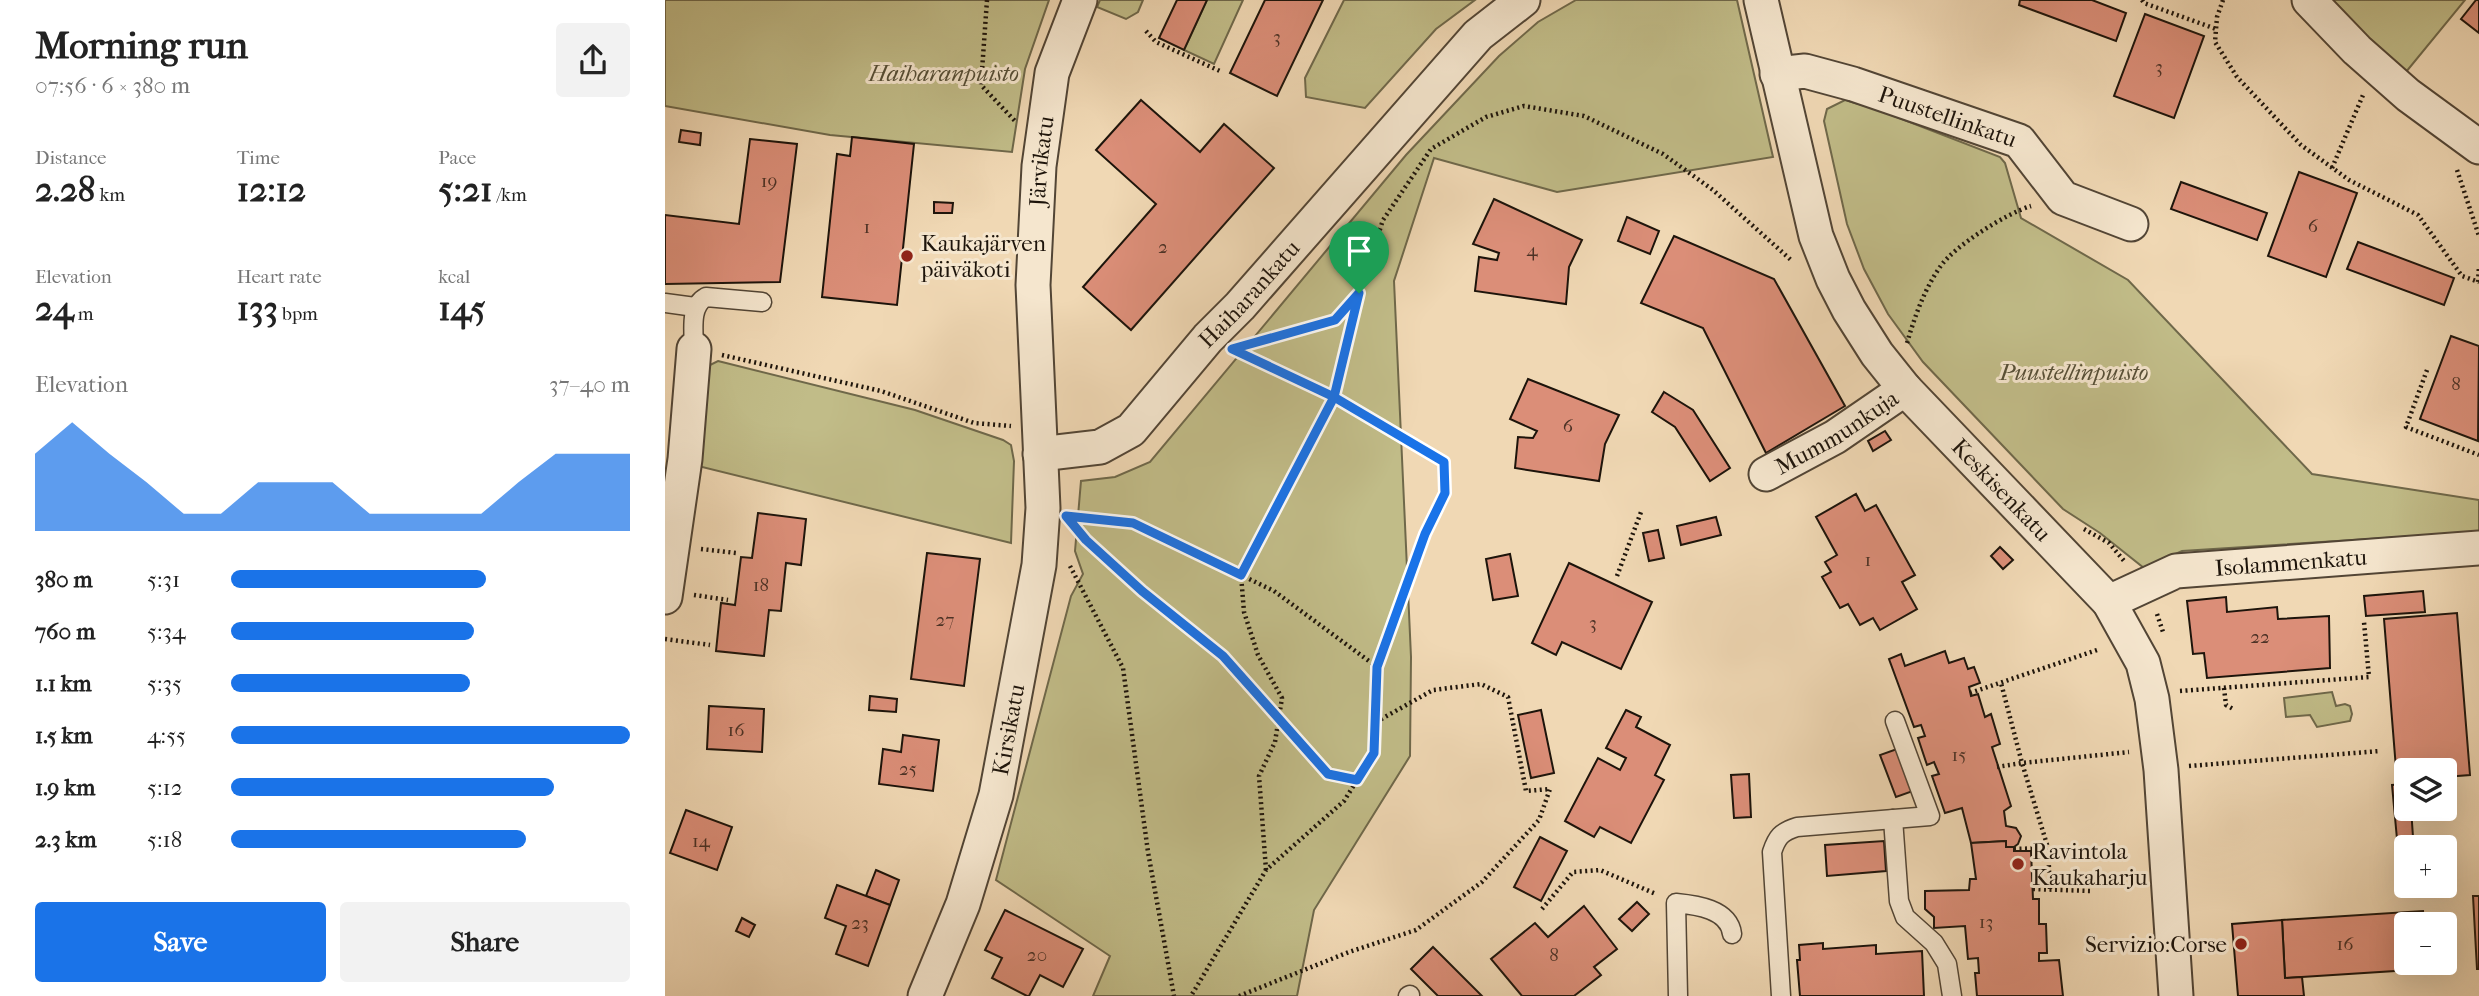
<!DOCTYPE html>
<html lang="en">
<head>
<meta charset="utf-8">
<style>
  body { margin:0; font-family:"IM FELL French Canon",serif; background:#f2f2f2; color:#222; height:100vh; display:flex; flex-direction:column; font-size:26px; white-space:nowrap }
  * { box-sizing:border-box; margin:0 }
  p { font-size:23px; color:#767676 }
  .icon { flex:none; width:38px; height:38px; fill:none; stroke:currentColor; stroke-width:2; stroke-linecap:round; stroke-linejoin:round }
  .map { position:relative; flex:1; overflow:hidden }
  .details { display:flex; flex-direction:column; background:#fff; width:665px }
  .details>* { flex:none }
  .controls { position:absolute; left:1729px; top:758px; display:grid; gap:14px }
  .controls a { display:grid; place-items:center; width:63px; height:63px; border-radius:7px; background:#fff; box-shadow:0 7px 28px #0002; font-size:35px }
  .pin { position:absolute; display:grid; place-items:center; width:60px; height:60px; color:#fff; margin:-72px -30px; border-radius:50% 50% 50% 0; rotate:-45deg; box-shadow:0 0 7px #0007 }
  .pin .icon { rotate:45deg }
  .round { display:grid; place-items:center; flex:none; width:74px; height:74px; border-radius:7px; background:#f2f2f2 }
  .summary { display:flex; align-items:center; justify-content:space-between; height:119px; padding:0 35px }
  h1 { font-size:38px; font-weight:800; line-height:52px }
  .figures { display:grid; grid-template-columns:repeat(3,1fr); gap:10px; height:119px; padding:7px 35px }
  .figures div { display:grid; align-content:center }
  .figures b { font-size:35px; font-weight:800 }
  .figures small { font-size:19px; font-weight:400 }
  .figures p { font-size:19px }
  .chart { height:196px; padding:14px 35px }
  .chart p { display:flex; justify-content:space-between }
  .chart svg { width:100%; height:126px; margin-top:7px; fill:#1a73e8; opacity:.7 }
  .action { display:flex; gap:14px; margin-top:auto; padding:14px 35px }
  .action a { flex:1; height:80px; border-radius:7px; background:#1a73e8; color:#fff; font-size:28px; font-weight:800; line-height:80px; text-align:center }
  .action a+a { background:#f2f2f2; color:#222 }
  ul { padding:0 35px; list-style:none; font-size:23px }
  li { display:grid; grid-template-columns:112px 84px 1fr; align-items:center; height:52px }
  li i { height:18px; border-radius:9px; background:#1a73e8 }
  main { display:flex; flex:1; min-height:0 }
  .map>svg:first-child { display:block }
  .green { fill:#c1bc88; stroke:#6f684a; stroke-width:2 }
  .building { fill:#db8e78; stroke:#1d140b; stroke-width:2 }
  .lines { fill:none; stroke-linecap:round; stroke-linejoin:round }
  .lane-casing { stroke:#524535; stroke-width:21 }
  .street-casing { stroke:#524535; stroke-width:37 }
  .path { stroke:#1d140b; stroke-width:4.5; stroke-dasharray:2 3.5; stroke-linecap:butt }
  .lane { stroke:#f5e6ce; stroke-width:18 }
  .street { stroke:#f5e6ce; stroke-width:33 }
  .route-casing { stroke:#fff; stroke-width:14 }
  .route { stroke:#1a73e8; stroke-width:9 }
  .poi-dot { fill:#8f2418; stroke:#f5e6ce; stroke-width:2.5 }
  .labels { text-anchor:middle; stroke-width:6; stroke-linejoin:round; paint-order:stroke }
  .number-label { font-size:19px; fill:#4c3226 }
  .park-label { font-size:23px; font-style:italic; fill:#564f37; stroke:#f5e6ce }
  .street-label { font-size:23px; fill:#1d140b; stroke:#f5e6ce }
  .poi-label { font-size:23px; fill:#1d140b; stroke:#f5e6ce; text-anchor:start }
</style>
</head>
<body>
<main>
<section class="details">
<div class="summary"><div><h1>Morning run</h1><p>07:56 · 6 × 380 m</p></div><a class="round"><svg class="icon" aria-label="share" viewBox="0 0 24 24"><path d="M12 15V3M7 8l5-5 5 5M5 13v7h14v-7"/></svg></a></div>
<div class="figures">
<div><p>Distance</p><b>2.28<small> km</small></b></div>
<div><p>Time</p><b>12:12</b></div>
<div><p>Pace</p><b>5:21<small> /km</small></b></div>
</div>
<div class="figures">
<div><p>Elevation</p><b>24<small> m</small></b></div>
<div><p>Heart rate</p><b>133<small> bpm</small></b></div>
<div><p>kcal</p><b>145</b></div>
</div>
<div class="chart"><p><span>Elevation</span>37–40 m</p>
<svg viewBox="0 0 160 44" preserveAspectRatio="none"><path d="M0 44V17L10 6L20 17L30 27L40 38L50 38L60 27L70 27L80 27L90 38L100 38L110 38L120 38L130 27L140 17L150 17L160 17V44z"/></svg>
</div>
<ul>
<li><b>380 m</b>5:31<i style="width:64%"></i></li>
<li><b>760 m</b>5:34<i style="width:61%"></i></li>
<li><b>1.1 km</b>5:35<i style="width:60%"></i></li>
<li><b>1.5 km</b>4:55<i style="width:100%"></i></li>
<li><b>1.9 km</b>5:12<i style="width:81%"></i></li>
<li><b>2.3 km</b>5:18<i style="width:74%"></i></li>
</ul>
<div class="action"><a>Save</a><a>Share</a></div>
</section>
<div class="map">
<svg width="1814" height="996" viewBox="0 0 1814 996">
  <rect width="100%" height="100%" fill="#f0d8b4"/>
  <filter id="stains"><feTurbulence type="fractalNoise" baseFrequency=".00286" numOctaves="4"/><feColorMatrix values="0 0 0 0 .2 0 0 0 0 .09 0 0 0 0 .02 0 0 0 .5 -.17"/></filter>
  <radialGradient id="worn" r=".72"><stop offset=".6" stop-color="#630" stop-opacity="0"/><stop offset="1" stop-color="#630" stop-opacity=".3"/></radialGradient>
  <g class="green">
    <path d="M0 0H384L360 69 347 152 165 135 0 106Z"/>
    <path d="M435 0H478L473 12 461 19 432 7Z"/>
    <path d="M542 0H578L549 64 519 50Z"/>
    <path d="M679 0H810L771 29 700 108 641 97 640 78Z"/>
    <path d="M911 0H1072L1108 157 892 192 769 158 729 281 746 657 745 756 649 910 632 996H428L445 956 331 880 406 596 418 574 410 551 416 481 450 477 485 462 741 155 834 56 873 22Z"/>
    <path d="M1661 0H1800L1741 72Z"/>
    <path d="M1180 100 1211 109 1335 157 1340 163 1356 218 1463 280 1647 474 1814 500V532L1517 551 1479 568 1435 533 1398 509 1258 362 1223 314 1199 269 1182 224 1159 121 1162 109Z"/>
    <path d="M53 361 250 410 338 440 346 445 349 461 346 543 29 465 33 371Z"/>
    <path d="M1667 692 1671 706 1680 704 1685 706 1687 714 1685 721 1652 727 1645 715 1621 717 1619 698Z"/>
  </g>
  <g class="building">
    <path d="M512 0H542L519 50 494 38Z"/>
    <path d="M600 0H658L612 96 565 73Z"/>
    <path d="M1355 0H1427L1461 13 1451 41 1354 5Z"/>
    <path d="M1811 0H1814V33L1796 19Z"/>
    <path d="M1480 14 1539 36 1509 118 1449 96Z"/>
    <path d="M476 100 535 152 559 124 609 168 466 330 418 287 491 204 431 150Z"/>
    <path d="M16 130 36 133 35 145 14 142Z"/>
    <path d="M187 137 249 144 232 305 157 297 172 154 185 156Z"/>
    <path d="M85 139 132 144 115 282 0 284V215L74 224Z"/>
    <path d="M1634 172 1692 193 1661 277 1603 256Z"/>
    <path d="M1516 182 1602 213 1592 240 1506 209Z"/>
    <path d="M829 199 917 240 904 267 901 304 810 291 814 257 832 260 834 253 808 244Z"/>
    <path d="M269 202 288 203 287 213H269Z"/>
    <path d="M962 217 994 231 985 254 953 241Z"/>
    <path d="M1009 236 1109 279 1180 406 1101 453 1038 328 976 303Z"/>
    <path d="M1693 242 1789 278 1779 305 1682 269Z"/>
    <path d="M1786 336 1814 346 1813 441 1755 419Z"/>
    <path d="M863 379 954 415 940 444 934 481 850 468 853 437 868 438 872 431 845 419Z"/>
    <path d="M999 392 1028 410 1065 468 1045 481 1010 427 987 412Z"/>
    <path d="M1220 431 1226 440 1208 451 1203 441Z"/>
    <path d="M1191 494 1200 511 1211 505 1250 575 1237 582 1252 609 1215 630 1208 618 1195 625 1183 604 1175 608 1157 577 1166 572 1160 562 1172 555 1151 517Z"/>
    <path d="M93 513 141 519 136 565 121 563 116 611 104 610 99 656 51 651 56 603 70 605 76 557 87 558Z"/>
    <path d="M1051 517 1056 535 1016 545 1012 526Z"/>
    <path d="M993 530 999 558 984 561 978 533Z"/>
    <path d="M1335 547 1348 560 1338 569 1326 556Z"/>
    <path d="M262 553 315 559 299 686 246 679Z"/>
    <path d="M845 554 853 596 828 600 821 559Z"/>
    <path d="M904 563 987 602 956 669 897 642 891 655 867 643Z"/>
    <path d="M1758 591 1760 612 1701 616 1699 596Z"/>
    <path d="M1561 597 1562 612 1612 607 1613 619 1664 616 1665 668 1542 678 1539 653 1528 654 1522 601Z"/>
    <path d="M1792 613 1805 775 1780 777V770H1741V780L1732 781 1719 619Z"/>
    <path d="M1280 651 1284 663 1299 658 1303 669 1309 667 1315 683 1304 687 1306 696 1313 694 1320 717 1326 714 1335 744 1327 747 1346 806 1339 811 1341 826 1351 828 1356 836 1353 844 1349 847H1341V841L1306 843 1297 808 1280 813 1267 776 1274 774 1269 762 1262 765 1253 738 1260 736 1256 725 1249 727 1224 659 1236 654 1240 666Z"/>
    <path d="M205 696 232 699 231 712 204 710Z"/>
    <path d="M44 706 99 709 97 752 42 749Z"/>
    <path d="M876 710 889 773 866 778 853 715Z"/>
    <path d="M961 710 976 717 971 727 1005 745 990 775 999 780 966 843 935 827 929 837 900 821 933 758 955 770 961 758 941 748Z"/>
    <path d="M238 735 274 740 268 791 214 784 218 749 236 752Z"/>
    <path d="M1232 749 1248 791 1231 797 1215 755Z"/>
    <path d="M1084 774 1086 817 1069 818 1066 775Z"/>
    <path d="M1741 784V808H1746L1748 837 1732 839 1727 785Z"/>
    <path d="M21 810 67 827 52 870 5 853Z"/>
    <path d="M875 837 902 851 876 901 849 887Z"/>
    <path d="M1219 841 1221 871 1162 876 1160 845Z"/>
    <path d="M1341 841V847H1349V851H1366L1368 899H1374V924H1381L1382 953H1374V961L1394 960 1398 996H1312L1310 973H1314L1313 958 1303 959 1300 926 1269 928V917L1260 909V891L1304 890 1305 879H1311L1306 843Z"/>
    <path d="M211 870 234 880 225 905 201 896Z"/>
    <path d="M172 885 225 905 203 966 171 954 181 926 160 918Z"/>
    <path d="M1808 896H1814V969H1812Z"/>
    <path d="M972 902 984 914 967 931 954 919Z"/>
    <path d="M919 906 952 949 929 967 936 975 909 996H857L826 959 870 923 883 937Z"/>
    <path d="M340 910 418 949 398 987 375 975 364 996H362L327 978 337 958 320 950Z"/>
    <path d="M1758 911 1759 924H1741V962H1761V969L1620 978 1617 920Z"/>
    <path d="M77 918 90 925 84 937 71 931Z"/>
    <path d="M1617 920 1620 978 1637 977 1639 996H1573L1567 924Z"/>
    <path d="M1158 943V949L1211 945V954L1257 951 1259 996H1135L1132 960H1135L1134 945Z"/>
    <path d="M768 947 817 996H773L746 969Z"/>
  </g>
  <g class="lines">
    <defs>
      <g id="lane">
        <path d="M0 303 30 307"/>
        <path d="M29 349C29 332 24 306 41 297L97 302"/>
        <path d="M1228 819 1234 901 1240 917 1269 943 1282 964 1287 996"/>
        <path d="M743 996 745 995"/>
        <path d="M1013 996 1011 903C1031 905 1064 909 1067 934"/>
        <path d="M1116 996 1107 852C1112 837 1116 832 1132 827L1265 816 1230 721"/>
      </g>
      <g id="street">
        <path id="s1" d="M1096 0 1151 236 1168 279 1184 310 1212 354 1240 389 1444 602 1478 663 1487 699 1496 770 1511 996"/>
        <path d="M1644 0 1692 50 1743 95 1814 147"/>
        <path id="s2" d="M1112 74 1140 71 1188 84 1354 141 1398 198 1466 224"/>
        <path id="s3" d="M375 454 435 447 466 430 543 338 575 306 813 35 858 0"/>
        <path id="s4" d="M1101 474 1170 437 1240 389"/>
        <path d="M0 597 20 459 29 349"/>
        <path id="s5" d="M1444 602 1511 571 1814 548"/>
        <path id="s6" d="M260 996 298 904 331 795 374 565 378 508 368 285 374 166 387 73 415 0"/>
      </g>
    </defs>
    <use href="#lane" class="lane-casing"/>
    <use href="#street" class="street-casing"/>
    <g class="path">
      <path d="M322 0 316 85 350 121"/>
      <path d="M1477 0 1479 3 1551 29"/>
      <path d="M1558 0 1552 17 1550 42 1572 77 1636 145 1684 180 1753 215 1797 276 1814 282"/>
      <path d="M481 31 491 42 557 72"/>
      <path d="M1667 168 1698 95"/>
      <path d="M1792 170 1814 236"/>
      <path d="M1813 282 1814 266"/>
      <path d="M1242 343C1250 316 1259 290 1275 267 1289 246 1342 213 1366 206"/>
      <path d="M581 345 670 320 694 294"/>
      <path d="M571 350 669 397 779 462 780 493 760 534 712 667"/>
      <path d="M57 355 216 391 309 423 346 426"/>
      <path d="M1762 370 1741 427 1814 455"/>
      <path d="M405 516 468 523 576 575 609 591 712 667 709 753 679 801 601 870 526 996"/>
      <path d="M407 523 421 540 477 591 558 656 663 774 692 780"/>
      <path d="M1419 529 1444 543 1460 562"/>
      <path d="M36 549 71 553"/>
      <path d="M405 566 458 668 483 852 509 996"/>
      <path d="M952 576 976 512"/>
      <path d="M29 595 63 600"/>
      <path d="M1492 614 1498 632"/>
      <path d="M0 639 45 645"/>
      <path d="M1559 688 1561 705 1570 710"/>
      <path d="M1515 691 1704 677 1699 622"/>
      <path d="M1305 693 1435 649"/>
      <path d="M1524 766 1715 751"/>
      <path d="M1332 767 1357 763 1336 683"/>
      <path d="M1349 849 1383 848"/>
      <path d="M601 870 594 776 610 742 617 698 593 655 579 612 576 575 669 397 694 293 718 220 766 149 821 117 859 106 919 116 998 154 1048 190 1126 260"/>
      <path d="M1368 889 1426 891"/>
      <path d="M1385 889 1383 848 1357 763 1464 752"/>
      <path d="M877 909 908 872 935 870 991 894"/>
      <path d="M574 996 684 952 751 930 817 882 874 820 885 789 861 791 843 697 816 684 768 690 711 722"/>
    </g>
    <use href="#lane" class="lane"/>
    <use href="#street" class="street"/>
  </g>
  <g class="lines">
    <defs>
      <path id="route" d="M694 293 669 397 576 575 468 523 401 516 421 540 477 591 558 656 663 774 692 780 709 753 712 667 760 534 780 493 779 462 669 397 567 349 670 320 694 293"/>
    </defs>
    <use href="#route" class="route-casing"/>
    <use href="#route" class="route"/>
  </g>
  <g class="poi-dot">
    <circle cx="242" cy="256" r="7"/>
    <circle cx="1353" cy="864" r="7"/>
    <circle cx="1576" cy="944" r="7"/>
  </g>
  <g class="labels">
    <g class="number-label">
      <text x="612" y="43">3</text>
      <text x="1494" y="73">3</text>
      <text x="104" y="187">19</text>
      <text x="1648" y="232">6</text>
      <text x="202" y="233">1</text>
      <text x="498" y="253">2</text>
      <text x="867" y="256">4</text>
      <text x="1791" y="390">8</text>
      <text x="903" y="432">6</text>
      <text x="1203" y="566">1</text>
      <text x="96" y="591">18</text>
      <text x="280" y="626">27</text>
      <text x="928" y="629">3</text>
      <text x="1595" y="643">22</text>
      <text x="71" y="736">16</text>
      <text x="1294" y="761">15</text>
      <text x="243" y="775">25</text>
      <text x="36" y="847">14</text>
      <text x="1321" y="928">13</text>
      <text x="195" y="929">23</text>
      <text x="1680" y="950">16</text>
      <text x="372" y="961">20</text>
      <text x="889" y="961">8</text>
    </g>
    <g class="park-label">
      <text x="279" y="81">Haiharanpuisto</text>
      <text x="1409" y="380">Puustellinpuisto</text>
    </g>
    <g class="street-label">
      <text dy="8" stroke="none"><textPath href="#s2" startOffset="178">Puustellinkatu</textPath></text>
      <text dy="8" stroke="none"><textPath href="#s6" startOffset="852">Järvikatu</textPath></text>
      <text dy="8" stroke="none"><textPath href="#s3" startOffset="276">Haiharankatu</textPath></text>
      <text dy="8" stroke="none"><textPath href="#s4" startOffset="82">Mummunkuja</textPath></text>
      <text dy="8" stroke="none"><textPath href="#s1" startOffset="560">Keskisenkatu</textPath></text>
      <text dy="8" stroke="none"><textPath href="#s5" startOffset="189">Isolammenkatu</textPath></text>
      <text dy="8" stroke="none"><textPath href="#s6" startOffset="280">Kirsikatu</textPath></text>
    </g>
    <g class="poi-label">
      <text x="256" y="251">Kaukajärven<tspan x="256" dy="26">päiväkoti</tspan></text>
      <text x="1367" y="859">Ravintola<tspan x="1367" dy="26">Kaukaharju</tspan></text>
      <text x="1562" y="952" text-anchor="end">Servizio:Corse</text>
    </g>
  </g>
  <rect width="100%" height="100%" filter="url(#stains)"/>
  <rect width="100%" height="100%" fill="url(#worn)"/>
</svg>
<div class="controls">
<a><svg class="icon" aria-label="layers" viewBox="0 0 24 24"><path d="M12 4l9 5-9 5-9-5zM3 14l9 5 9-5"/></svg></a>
<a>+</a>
<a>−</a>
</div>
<div class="pin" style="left:694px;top:293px;background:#1e9e55"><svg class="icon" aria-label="arrive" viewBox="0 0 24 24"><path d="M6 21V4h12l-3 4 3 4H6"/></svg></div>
</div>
</main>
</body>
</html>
